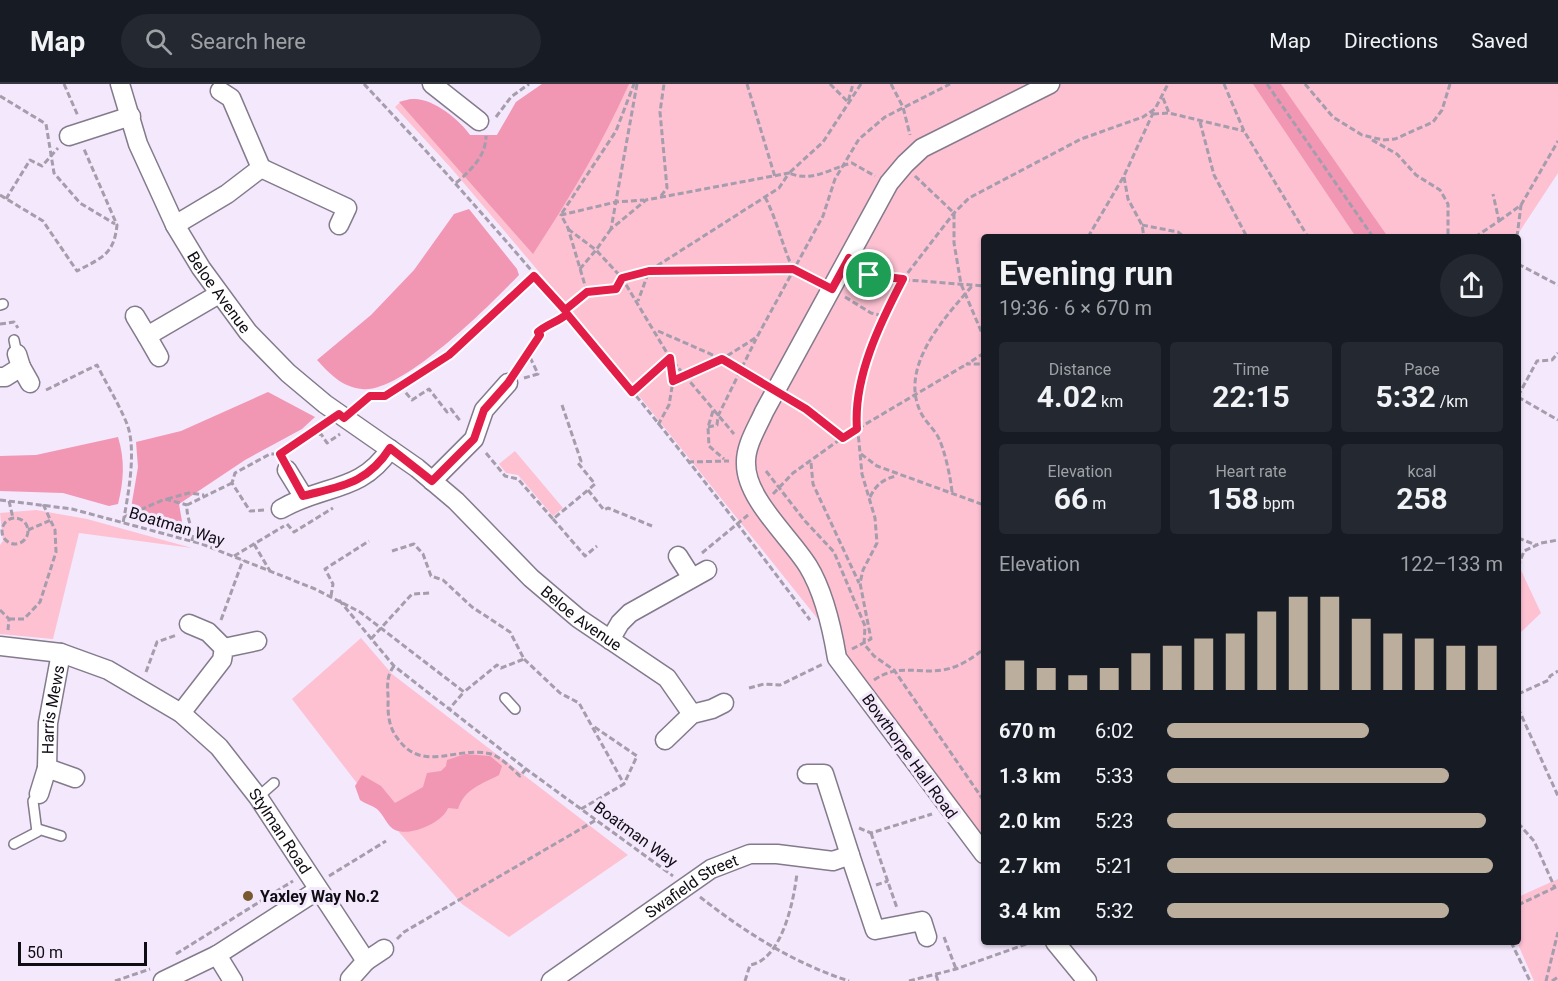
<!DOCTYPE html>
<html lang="en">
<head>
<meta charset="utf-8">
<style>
  body { margin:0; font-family:Roboto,sans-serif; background:#242831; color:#f1f3f6; height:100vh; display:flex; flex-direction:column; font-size:22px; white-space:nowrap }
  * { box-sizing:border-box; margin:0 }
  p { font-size:20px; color:#9ea1a6 }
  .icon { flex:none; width:33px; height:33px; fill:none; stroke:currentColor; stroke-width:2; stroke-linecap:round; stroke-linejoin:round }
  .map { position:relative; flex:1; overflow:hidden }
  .side { position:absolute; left:981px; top:150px; width:540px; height:711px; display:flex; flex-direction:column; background:#171b24; border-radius:6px; box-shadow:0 2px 4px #0004 }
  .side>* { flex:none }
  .scale { position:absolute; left:18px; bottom:15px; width:129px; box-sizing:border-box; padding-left:6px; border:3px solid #100c13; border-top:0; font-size:16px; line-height:21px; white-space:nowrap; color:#100c13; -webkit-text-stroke:4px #f3e8fc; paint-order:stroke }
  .pin { position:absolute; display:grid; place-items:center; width:51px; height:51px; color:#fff; margin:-26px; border:3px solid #fff; border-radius:50%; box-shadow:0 2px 6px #0007 }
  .round { display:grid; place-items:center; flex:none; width:63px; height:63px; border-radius:32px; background:#242831 }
  .overview { display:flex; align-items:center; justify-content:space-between; height:102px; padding:0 18px }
  h1 { font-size:33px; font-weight:700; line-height:45px }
  .stats { display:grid; grid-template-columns:repeat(3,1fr); gap:9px; height:102px; padding:6px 18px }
  .stats div { display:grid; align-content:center; border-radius:6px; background:#242831; text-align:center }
  .stats b { font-size:30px; font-weight:700 }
  .stats small { font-size:16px; font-weight:400 }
  .stats p { font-size:16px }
  .chart { height:168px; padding:12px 18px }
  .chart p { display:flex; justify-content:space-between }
  .chart svg { width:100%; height:108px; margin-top:6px; stroke:#bbae9c; stroke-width:6 }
  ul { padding:0 18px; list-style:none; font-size:20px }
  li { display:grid; grid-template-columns:96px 72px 1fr; align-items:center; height:45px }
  li i { height:15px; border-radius:8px; background:#bbae9c }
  header { display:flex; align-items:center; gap:36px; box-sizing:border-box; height:84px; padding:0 30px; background:#171b24; border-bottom:2px solid #363941 }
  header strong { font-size:28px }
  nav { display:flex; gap:33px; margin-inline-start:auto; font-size:21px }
  .search { width:420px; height:54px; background:#242831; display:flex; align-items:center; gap:15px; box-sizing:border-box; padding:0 21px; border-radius:33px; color:#9ea1a6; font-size:22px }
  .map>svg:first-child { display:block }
  .green { fill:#fdc1d2 }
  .forest { fill:#f196b3 }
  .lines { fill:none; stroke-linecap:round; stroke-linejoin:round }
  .lane-casing { stroke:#837a8b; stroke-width:12 }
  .street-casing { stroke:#837a8b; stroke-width:21 }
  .path { stroke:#a59cac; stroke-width:3; stroke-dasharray:6 3; stroke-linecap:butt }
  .lane { stroke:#fff; stroke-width:9 }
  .street { stroke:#fff; stroke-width:18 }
  .route-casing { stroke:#fff; stroke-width:12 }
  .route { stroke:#e11d48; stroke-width:8 }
  .poi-dot { fill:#795a2f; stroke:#f3e8fc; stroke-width:2 }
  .labels { text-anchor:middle; stroke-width:6; stroke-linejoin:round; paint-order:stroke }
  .street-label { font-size:16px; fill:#100c13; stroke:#f3e8fc }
  .poi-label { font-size:16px; font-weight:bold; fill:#100c13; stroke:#f3e8fc; text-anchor:start }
</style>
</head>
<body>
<header>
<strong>Map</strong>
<div class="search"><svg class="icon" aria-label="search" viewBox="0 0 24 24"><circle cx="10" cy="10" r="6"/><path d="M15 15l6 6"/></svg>Search here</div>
<nav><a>Map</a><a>Directions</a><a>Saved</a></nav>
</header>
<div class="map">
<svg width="1558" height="897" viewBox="0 0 1558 897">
  <rect width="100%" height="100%" fill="#f3e8fc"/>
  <g class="green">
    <path d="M542 0H1558V89L1516 153H984V763L821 539 551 202 451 84 395 23C415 0 457 33 470 51H497L516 18Z"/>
    <path d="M515 367 563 424 553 432 518 391 506 389 499 380Z"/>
    <path d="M36 426 87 435 192 464 79 449 53 555 0 550V461L3 457 0 429Z"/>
    <path d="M1518 480 1541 529 1518 551Z"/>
    <path d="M361 554 392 590 628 771 509 853 462 820 363 707 292 615Z"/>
    <path d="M1558 795V897H1534L1517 858 1518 813Z"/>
  </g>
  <g class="forest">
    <path d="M542 0H629C602 60 569 115 533 170L399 18C403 17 409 15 413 15 433 14 460 36 470 51H497L516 18Z"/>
    <path d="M1253 0H1281L1388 153H1356Z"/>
    <path d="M469 125 517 185 519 191C491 220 402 310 362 305 342 303 330 290 317 276L371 231 414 186 454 130Z"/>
    <path d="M268 308 315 333 302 345 245 376 179 420 184 449 130 430 138 383 136 358 181 347Z"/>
    <path d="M118 353C125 376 124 396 118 420L109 422 63 409 0 407V372L36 371Z"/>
    <path d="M465 670 490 672 502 682 499 691C482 700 464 705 458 725L448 724C443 738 411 753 395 746 387 742 384 731 377 725 372 721 365 720 360 716L355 702 362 691 381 702 395 719 423 703 427 689 441 687 446 682 447 676Z"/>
  </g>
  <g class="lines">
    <defs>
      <g id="lane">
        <path d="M0 221 3 220"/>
        <path d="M14 256 17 270"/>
        <path d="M505 614 515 625"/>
        <path d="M258 713 274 699"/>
        <path d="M38 745 61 752"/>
        <path d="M14 760 37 748 33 717 39 710"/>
      </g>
      <g id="street">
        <path id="s1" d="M120 0 138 60 175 141 201 184 248 248 288 289 325 320 417 384 456 417 531 494 578 534 667 594 692 630"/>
        <path d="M432 0 479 37"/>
        <path d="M69 52 131 32"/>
        <path d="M261 84 347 124 339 141"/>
        <path d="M175 141 227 110 261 84 231 14 220 7"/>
        <path d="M135 232 147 252 219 210"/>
        <path d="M147 252 159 273"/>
        <path d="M21 283 30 299"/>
        <path d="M0 293H5L21 283 17 270"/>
        <path d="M287 386 303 412"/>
        <path d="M432 397 474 355 484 326 508 299"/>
        <path d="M281 425C324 400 361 409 390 365"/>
        <path d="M678 472 692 494"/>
        <path d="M189 540 208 548 224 564"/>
        <path d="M610 556 620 539 630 529 707 486"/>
        <path id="s2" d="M0 562 61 569 108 586 181 629 219 663 258 713 366 877 350 895"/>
        <path d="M181 629 222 576 224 564 257 557"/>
        <path d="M665 656 692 630 712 625 724 619"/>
        <path d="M47 684 75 694"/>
        <path d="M807 690H824L850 771"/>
        <path id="s3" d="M39 710 47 684 48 639 61 569"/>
        <path d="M984 770 837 574C832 544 824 508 808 482 790 453 746 415 746 380 745 362 757 344 764 328L889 99 905 80 922 64 1050 0"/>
        <path d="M1055 858 1087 897"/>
        <path d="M217 871 233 897"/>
        <path d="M366 877 384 865"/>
        <path d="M163 897 217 871 318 806"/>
        <path id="s4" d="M551 897 711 785 750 770H777L833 777 850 771 875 846 922 837 927 853"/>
      </g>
    </defs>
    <use href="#lane" class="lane-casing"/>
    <use href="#street" class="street-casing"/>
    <g class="path">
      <path d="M64 0 78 32"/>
      <path d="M364 0C523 169 672 350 810 536"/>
      <path d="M637 0 611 145 646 116 789 89 779 104 649 187 638 217"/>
      <path d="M747 0 775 93"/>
      <path d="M830 0 848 18 853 0"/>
      <path d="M861 0 823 58 789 89C813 99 830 84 852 79L875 92"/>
      <path d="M891 0 903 23 910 51"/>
      <path d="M1224 0 1244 47 1308 153"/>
      <path d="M1267 0 1373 153"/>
      <path d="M1305 0 1333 33 1362 51 1383 56 1395 55 1433 38 1442 26 1450 0"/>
      <path d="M0 12 46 40 54 89 80 119 115 140"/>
      <path d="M1163 14 1169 29"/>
      <path d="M1153 30 1169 29 1244 47"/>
      <path d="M496 33 511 13 529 0"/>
      <path d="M1200 38 1214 91 1247 153"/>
      <path d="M1372 56 1397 70 1416 91 1440 106 1448 120V153"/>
      <path d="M915 92 954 129V159L961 200 984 254"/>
      <path d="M1124 93 1128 115 1142 141 1144 153"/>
      <path d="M456 99C471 86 486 72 486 52"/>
      <path d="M0 111 43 137 77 187C101 174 114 171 117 141L84 65"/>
      <path d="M661 112 667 104 660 28 664 0"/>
      <path d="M765 113C777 136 782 161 793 185"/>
      <path d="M6 115 30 76 42 82 58 64"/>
      <path d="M562 129 616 47 634 0"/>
      <path d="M1499 137 1521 121 1558 57"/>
      <path d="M1142 141 1178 148 1184 153"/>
      <path d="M568 145 596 166 579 186"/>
      <path d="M611 145 596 166 622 194 670 274 734 350"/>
      <path d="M1088 153 1124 92 1154 27"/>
      <path d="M1475 153 1499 137 1493 110"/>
      <path d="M1517 153 1521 121"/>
      <path d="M1518 180 1558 201"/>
      <path d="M861 185 869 191 882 194 984 202"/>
      <path d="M587 208 568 144 561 131 616 118 644 116"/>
      <path d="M845 213 871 229 884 232"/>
      <path d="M565 226 587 208 616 205 622 194 649 187 793 185 816 197"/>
      <path d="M0 240 14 238 18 244"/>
      <path d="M658 247 722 275 762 298"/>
      <path d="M984 269 967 280H984"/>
      <path d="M671 276 673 297 722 275 757 253 823 132 835 95 859 55 885 33 950 0"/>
      <path d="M518 284 540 251 538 248C547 240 558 238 567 230"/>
      <path d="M524 294 538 290 528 269"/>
      <path d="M400 302 412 316 429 305 447 328 451 325 461 338"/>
      <path d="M46 306 97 281C107 301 119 320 127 340 137 366 128 412 123 439"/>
      <path d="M632 308 670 274"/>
      <path d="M1518 312 1537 277 1552 276 1558 269"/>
      <path d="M1518 313 1558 336"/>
      <path d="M791 316 842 354"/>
      <path d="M562 321 581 377 578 379 595 400 588 406 604 426 608 424 652 442"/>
      <path d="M357 323 370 312H385L449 271 534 192"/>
      <path d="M713 327 708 343 709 362 724 375"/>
      <path d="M658 341 669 321 673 297"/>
      <path d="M708 343 717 341 718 332 756 255"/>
      <path d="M311 350 312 352 321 350 327 359 340 350"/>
      <path d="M281 369 325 339"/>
      <path d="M486 369 505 392 518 395 553 435 588 406"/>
      <path d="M861 370 877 382 984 421"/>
      <path d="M688 378 729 377"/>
      <path d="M811 379 813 400 859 499"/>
      <path d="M766 387 805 437 834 468 865 542 864 560 874 572 894 586 984 717"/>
      <path d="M952 408C951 395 944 362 937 351 932 343 925 337 921 329 898 283 945 233 973 201"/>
      <path d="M773 410 793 389 842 354 967 280"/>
      <path d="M870 413C876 401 883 395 896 392"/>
      <path d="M167 415 189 409 204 411"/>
      <path d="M0 416 72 425 202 460 315 505 360 528 464 608 450 624"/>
      <path d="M9 417 13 434"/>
      <path d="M264 426 250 427 232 399 235 389 270 370H280"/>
      <path d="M124 433 165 415 187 421"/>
      <circle cx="15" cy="447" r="13"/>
      <path d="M553 435 585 472 597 462"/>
      <path d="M287 440 294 448 333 424"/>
      <path d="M28 446 51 436"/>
      <path d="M1518 454 1536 461"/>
      <path d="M192 457C194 444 186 435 187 421L232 399"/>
      <path d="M254 460 270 487"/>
      <path d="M392 467 414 460 423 470 431 492 443 496 472 523 510 548 524 575 501 584 497 581 464 608"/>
      <path d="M702 469 748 431"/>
      <path d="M234 472 284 442"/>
      <path d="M1518 483 1524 467 1541 459 1558 456"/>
      <path d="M331 512 333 500 325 485 369 457"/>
      <path d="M339 516 394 582 526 685 673 792"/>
      <path d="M0 526 9 535 8 546"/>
      <path d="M9 535H24L40 518 56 468 55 446 43 420"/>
      <path d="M221 536 243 476"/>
      <path d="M371 555 412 510 430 509"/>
      <path d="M852 565 871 555 860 499 863 486 877 459 875 434 862 390 856 327 870 273 884 232 903 195 954 129 969 114 1081 55 1143 33 1155 25 1168 0"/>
      <path d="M524 575 560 609 579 619 624 700"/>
      <path d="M394 582C384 595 389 606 388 621 388 634 390 645 398 655 423 690 458 661 491 670 501 673 512 685 520 692L526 685"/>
      <path d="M146 588 157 558 177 551"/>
      <path d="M874 596C899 579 916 590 943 586 959 583 971 575 984 565"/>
      <path d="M749 604 764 600 780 601 823 580"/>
      <path d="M1518 610 1549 596 1550 592 1558 587"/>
      <path d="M1518 624 1558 712"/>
      <path d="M581 725 624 700 637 672 593 642"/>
      <path d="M1518 739 1534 757 1555 804"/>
      <path d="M859 744 871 749 932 730"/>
      <path d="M871 749 897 824"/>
      <path d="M329 792 386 757"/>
      <path d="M876 801 888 797"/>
      <path d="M700 813C745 848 793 879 849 897"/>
      <path d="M1518 821 1558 802"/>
      <path d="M944 853 956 885"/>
      <path d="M397 855 404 848 596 736"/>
      <path d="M1511 858 1530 897"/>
      <path d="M176 870 293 797"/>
      <path d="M936 891 938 897"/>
      <path d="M115 897 150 885"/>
      <path d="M745 897 750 881C782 876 794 816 797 789"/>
      <path d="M909 897 956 885 1032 858"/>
      <path d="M1546 897 1558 848"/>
      <path d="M1552 897 1558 893"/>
    </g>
    <use href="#lane" class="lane"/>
    <use href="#street" class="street"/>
  </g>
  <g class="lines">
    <defs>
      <path id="route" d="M849 174 869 191 903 195C880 239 853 294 857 345L843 354 806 325 722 275 673 297 670 274 632 308 567 230C558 238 547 240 538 248L540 251 508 299 484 326 474 355 432 397 390 364C367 400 341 402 303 412L280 370 339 330 344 334 370 312H385L449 271 534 192 565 226 587 208 616 205 622 194 649 187 793 185 832 205Z"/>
    </defs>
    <use href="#route" class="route-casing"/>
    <use href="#route" class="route"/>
  </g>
  <circle class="poi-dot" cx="248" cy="812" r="6"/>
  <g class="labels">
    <g class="street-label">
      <text dy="6" stroke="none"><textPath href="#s1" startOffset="232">Beloe Avenue</textPath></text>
      <text transform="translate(177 442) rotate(17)" y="6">Boatman Way</text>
      <text dy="6" stroke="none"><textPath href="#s1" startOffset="722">Beloe Avenue</textPath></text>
      <text dy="6" stroke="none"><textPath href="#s3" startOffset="86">Harris Mews</textPath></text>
      <text transform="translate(910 672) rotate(54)" y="6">Bowthorpe Hall Road</text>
      <text dy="6" stroke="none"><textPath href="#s2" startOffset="351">Stylman Road</textPath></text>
      <text transform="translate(636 750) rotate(36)" y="6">Boatman Way</text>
      <text dy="6" stroke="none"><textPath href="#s4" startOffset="170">Swafield Street</textPath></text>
    </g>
    <g class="poi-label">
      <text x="260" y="818">Yaxley Way No.2</text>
    </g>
  </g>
</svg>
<div class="scale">50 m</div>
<div class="pin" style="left:869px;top:191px;background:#1e9e55"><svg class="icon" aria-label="arrive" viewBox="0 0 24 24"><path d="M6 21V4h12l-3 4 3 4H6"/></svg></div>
<section class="side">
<div class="overview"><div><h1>Evening run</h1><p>19:36 · 6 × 670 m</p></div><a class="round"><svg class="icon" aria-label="share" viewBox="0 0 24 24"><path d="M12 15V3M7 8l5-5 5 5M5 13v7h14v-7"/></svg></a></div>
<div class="stats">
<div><p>Distance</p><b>4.02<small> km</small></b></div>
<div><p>Time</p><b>22:15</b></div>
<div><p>Pace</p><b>5:32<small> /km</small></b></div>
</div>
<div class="stats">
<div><p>Elevation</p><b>66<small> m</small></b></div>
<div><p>Heart rate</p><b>158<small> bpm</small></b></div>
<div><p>kcal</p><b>258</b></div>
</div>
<div class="chart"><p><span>Elevation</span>122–133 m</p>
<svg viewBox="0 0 160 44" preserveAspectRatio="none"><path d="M5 44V32M15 44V35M25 44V38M35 44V35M45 44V29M55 44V26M65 44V23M75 44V21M85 44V12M95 44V6M105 44V6M115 44V15M125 44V21M135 44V23M145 44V26M155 44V26"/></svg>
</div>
<ul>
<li><b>670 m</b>6:02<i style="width:60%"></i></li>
<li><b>1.3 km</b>5:33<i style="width:84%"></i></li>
<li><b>2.0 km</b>5:23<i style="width:95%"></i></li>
<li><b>2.7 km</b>5:21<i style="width:97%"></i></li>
<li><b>3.4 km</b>5:32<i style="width:84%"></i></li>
</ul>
</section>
</div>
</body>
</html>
